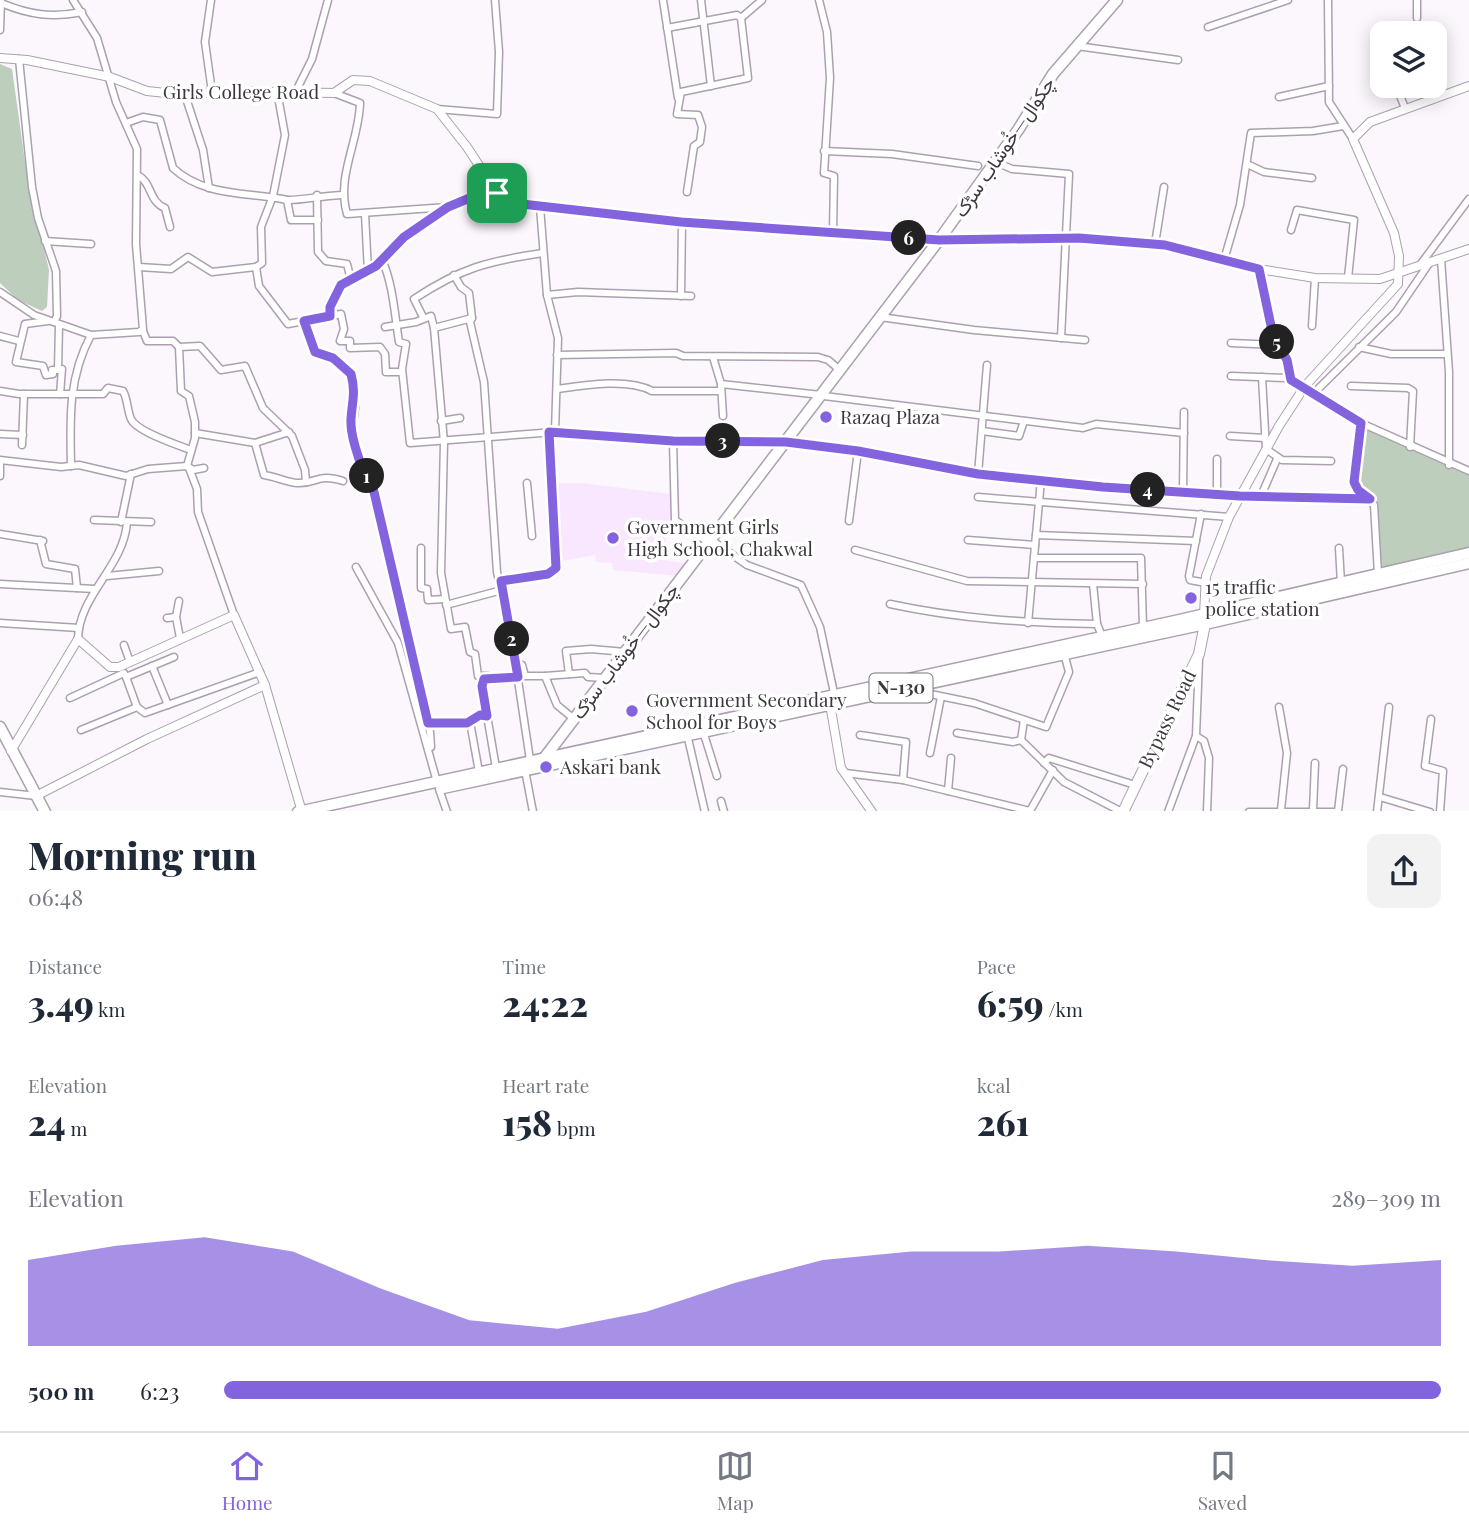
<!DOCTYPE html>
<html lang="en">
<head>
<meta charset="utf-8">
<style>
  body { margin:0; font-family:"Playfair Display",Vazirmatn,serif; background:#f2f2f3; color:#1f2937; height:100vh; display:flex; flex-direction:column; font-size:26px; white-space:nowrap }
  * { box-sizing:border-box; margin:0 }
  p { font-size:23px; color:#747a83 }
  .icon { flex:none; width:38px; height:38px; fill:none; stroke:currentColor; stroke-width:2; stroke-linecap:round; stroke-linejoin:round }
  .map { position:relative; height:811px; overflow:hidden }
  .details { display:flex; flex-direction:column; background:#fff; flex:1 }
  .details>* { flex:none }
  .controls { position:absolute; left:1370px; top:21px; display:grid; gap:14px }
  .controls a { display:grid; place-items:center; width:77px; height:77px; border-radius:14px; background:#fff; box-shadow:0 4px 18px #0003; font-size:35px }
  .pin { position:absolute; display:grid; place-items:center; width:60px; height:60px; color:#fff; margin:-30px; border-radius:14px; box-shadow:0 4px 10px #0006 }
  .km { position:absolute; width:35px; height:35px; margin:-18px; border-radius:50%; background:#222; color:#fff; font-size:19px; line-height:35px; text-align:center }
  .round { display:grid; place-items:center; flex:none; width:74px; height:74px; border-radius:14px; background:#f2f2f3 }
  .head { display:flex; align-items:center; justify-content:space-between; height:119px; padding:0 28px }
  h1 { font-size:38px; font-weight:800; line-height:52px }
  .figures { display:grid; grid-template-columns:repeat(3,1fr); gap:10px; height:119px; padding:7px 28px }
  .figures div { display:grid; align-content:center }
  .figures b { font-size:35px; font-weight:800 }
  .figures small { font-size:19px; font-weight:400 }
  .figures p { font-size:19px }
  .chart { height:196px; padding:14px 28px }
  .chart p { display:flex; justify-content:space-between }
  .chart svg { width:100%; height:126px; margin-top:7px; fill:#8363de; opacity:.7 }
  ul { padding:0 28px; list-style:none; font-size:23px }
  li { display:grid; grid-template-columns:112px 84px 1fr; align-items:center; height:52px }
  li i { height:18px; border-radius:9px; background:#8363de }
  .menu { display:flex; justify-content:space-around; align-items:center; height:98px; border-top:2px solid #e0e1e3; background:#fff; font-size:19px; color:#747a83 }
  .menu a { display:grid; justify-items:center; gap:4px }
  .menu .active { color:#8363de }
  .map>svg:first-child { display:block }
  .built { fill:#f9e7ff }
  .green { fill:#bdcebd }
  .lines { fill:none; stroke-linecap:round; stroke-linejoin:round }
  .minor-casing { stroke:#aca0b0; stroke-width:9 }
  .tertiary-casing { stroke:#aca0b0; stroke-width:10 }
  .primary-casing { stroke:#aca0b0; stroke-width:12 }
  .trunk-casing { stroke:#aca0b0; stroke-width:13 }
  .minor { stroke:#fff; stroke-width:6 }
  .tertiary { stroke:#fff; stroke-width:8 }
  .primary { stroke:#fff; stroke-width:10 }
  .trunk { stroke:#fff; stroke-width:10 }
  .route-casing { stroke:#fff; stroke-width:14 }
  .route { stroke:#8363de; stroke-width:9 }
  .poi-dot { fill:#8363de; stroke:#fff; stroke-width:2.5 }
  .labels { text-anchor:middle; stroke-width:7; stroke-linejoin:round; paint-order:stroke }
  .shield { fill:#fff; stroke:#777478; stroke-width:2 }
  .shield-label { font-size:18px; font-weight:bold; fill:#3d383e }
  .street-label { font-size:19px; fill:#3d383e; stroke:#fff }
  .poi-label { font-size:19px; fill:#3d383e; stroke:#fff; text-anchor:start }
</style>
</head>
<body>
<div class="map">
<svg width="1469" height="812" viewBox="0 0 1469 812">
  <rect width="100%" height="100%" fill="#fcf6fd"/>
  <path class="built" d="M553 483H582L671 494 675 520 657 559 684 563 678 576 613 570 612 563 596 562 595 555 562 561Z"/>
  <g class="green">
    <path d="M0 64 12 69 27 176 49 270 47 307 42 311 18 300 0 283Z"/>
    <path d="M1361 423 1469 470V553L1378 574 1372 501 1354 482Z"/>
  </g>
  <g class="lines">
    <defs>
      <g id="minor">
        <path d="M211 0 205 42 212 92"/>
        <path d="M663 0 678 98"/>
        <path d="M701 0 711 86"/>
        <path d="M819 0 827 32 830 78 824 173 834 176 833 233"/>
        <path d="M1328 0 1329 102 1353 139"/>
        <path d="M1417 0V18"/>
        <path d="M1 3C30 15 52 18 82 12"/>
        <path d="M741 18 762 0"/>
        <path d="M1208 27 1288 0"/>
        <path d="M667 28 737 15 741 18"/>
        <path d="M0 30 1 0"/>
        <path d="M1077 46 1178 60"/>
        <path d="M19 59 32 187 38 218 56 271 57 316 54 322"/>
        <path d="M1396 86 1405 108"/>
        <path d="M277 91 285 135 273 196 261 227 262 263 256 267 259 286 288 324 341 314 344 329 340 341H350V348L380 347 385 354 386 372H402"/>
        <path d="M296 91 312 59 328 0"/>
        <path d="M334 93 360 103C359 142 336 176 347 214L448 207 472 197 497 193"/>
        <path d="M185 95 203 150 209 188"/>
        <path d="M1279 97 1329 86"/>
        <path d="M437 109 497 114 499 52 495 0"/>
        <path d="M126 123 143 117 160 120 173 168C204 197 249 192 287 200 296 201 329 195 342 195"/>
        <path d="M824 151 892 154 978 166"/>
        <path d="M996 162 1012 169 1069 174 1061 338"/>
        <path d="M1247 164 1264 172 1312 178"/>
        <path d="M139 176C152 183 149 202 165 208L170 227"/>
        <path d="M687 192 694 146 700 142 702 127 698 115 677 114 681 92 748 78 741 18"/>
        <path d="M317 195 318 252 326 261 347 264 351 280"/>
        <path d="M287 200 291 220H318"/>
        <path d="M540 207 547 295 558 338 555 432"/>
        <path d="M365 214 368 271"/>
        <path d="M1291 230 1297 210 1354 220 1348 278"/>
        <path d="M45 241 91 244"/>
        <path d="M1155 244 1164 187"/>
        <path d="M1441 259 1449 372V465"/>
        <path d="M382 260C393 283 395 317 399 342L406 344 402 369 410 443 555 432 673 441"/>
        <path d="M1224 260 1240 205 1251 133 1313 131 1343 126"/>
        <path d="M1420 265 1469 199"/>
        <path d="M139 267 171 269 188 257 212 272 256 267"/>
        <path d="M1259 269 1273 336 1287 360 1291 380"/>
        <path d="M454 275 461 287 469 293 472 318"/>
        <path d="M0 292 34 315 91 335 139 332 143 329 136 244 137 149 116 102 97 38 73 0"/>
        <path d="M547 295 578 292 691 296"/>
        <path d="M681 296 682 222"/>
        <path d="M330 316V307L341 285 376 266 404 237 446 208"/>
        <path d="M423 317 414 299C461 268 488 261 543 253"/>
        <path d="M880 317 974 330 1085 340"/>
        <path d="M48 321 25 324 16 362 43 366 46 375 53 374 52 370H58L59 325"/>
        <path d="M304 321 315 352 333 358 351 374 355 408 352 429 364 474 371 479 430 732 431 747 428 748"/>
        <path d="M1312 326 1315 278"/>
        <path d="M385 327 416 322 431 316 434 328 472 318 470 322 484 382 497 572 510 627 530 760"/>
        <path d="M434 328 444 442 441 573 451 629 465 627 470 652 475 654 478 676H488L489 679"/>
        <path d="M143 331 147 341H173L179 347 181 391 189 396 195 422V438L187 466"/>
        <path d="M0 336 19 341"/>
        <path d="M1231 343 1279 345"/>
        <path d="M179 347 200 346 221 370 245 366 263 408 292 436 305 470 306 482"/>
        <path d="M1359 347 1391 354H1447"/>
        <path d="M557 355 676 353 683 356 818 357 828 360 840 370"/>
        <path d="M713 357 721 384 723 416"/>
        <path d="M1231 376 1287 378 1305 386 1361 423 1469 471"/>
        <path d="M1262 377 1266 449 1282 460 1331 461"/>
        <path d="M721 384 821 395"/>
        <path d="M1351 386 1408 388 1413 391 1410 447"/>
        <path d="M558 389C585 385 628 378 652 391H721"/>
        <path d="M0 391 19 394H103L108 388 123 391C128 400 127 410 131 419 136 431 177 445 191 450"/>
        <path d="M1315 392 1396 312 1430 262"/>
        <path d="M60 394 62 369"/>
        <path d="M824 396 1083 428 1096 424 1184 433"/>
        <path d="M441 421 460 418"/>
        <path d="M1361 423 1354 482 1374 505 1378 574"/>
        <path d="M982 431 1019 436 1024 421"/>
        <path d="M195 433 255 443 289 432"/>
        <path d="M0 434 23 435"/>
        <path d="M1230 436 1265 438"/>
        <path d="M255 443 264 475C273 476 290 483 297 483 317 484 317 473 343 481"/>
        <path d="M22 445 24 394"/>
        <path d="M1217 459V494"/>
        <path d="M0 460 61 467 79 465 126 476 148 469 187 466 193 470 204 468"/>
        <path d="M0 464V476"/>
        <path d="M71 466C70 419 68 378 91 335"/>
        <path d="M189 468 197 489 198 512 234 615"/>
        <path d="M978 474 987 365"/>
        <path d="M527 483 532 536"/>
        <path d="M1183 492 1184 412"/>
        <path d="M1261 496 1277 459"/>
        <path d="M978 497 1229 517"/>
        <path d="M1201 514 1189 576 1190 580 1206 583"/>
        <path d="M94 520 151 522"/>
        <path d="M849 521 858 451"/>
        <path d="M121 522 131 474"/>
        <path d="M0 534 43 541"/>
        <path d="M1036 535 1196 541"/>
        <path d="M710 539 747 565 801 585 820 627 834 693"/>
        <path d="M40 540 46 564 75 569 77 588"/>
        <path d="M968 540 1035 545"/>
        <path d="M708 542 675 520 673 441 786 442 858 451 978 474 1103 487 1240 496 1370 499"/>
        <path d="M421 548V588L427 589 428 600 445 599"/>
        <path d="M1339 548 1341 583"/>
        <path d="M855 550 967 581 1143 584"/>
        <path d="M1034 558H1141L1143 628"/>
        <path d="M356 567 398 643 437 782"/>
        <path d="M107 576 159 571"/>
        <path d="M501 581 548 574 557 568 549 432"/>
        <path d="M0 584 95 589"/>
        <path d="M1093 584 1097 624"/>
        <path d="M890 604C959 619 1027 623 1097 624L1102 636"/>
        <path d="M446 605 502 590"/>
        <path d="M176 617 179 601"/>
        <path d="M167 618 176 617 180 638"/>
        <path d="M0 623 79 628"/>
        <path d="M1028 623 1041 480"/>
        <path d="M78 639C79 594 124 567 127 522"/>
        <path d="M124 645 130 662"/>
        <path d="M516 665H522L525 676H545L557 705 574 719"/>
        <path d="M152 666 168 705"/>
        <path d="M569 674 566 651 591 649 625 652"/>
        <path d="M545 676 585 673 588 677 605 678"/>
        <path d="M911 690 974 703 1046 727 1069 672 1064 653"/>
        <path d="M70 698 124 673 126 677"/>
        <path d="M137 707 126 677 174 657"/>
        <path d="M1279 707 1287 753 1281 810"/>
        <path d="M1431 719 1425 766 1443 771 1440 812"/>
        <path d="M1024 720 1021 740 1064 782 1122 812"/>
        <path d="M470 722 479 772"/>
        <path d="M428 723H467L480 715 487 716"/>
        <path d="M81 730 137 707 145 713 260 672"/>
        <path d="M703 731 717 776"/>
        <path d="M957 733 1013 742 1021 740"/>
        <path d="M687 734 705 812"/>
        <path d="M860 735 906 742 903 780"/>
        <path d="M1196 736 1204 741 1209 758 1207 812"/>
        <path d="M930 753 941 697"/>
        <path d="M1044 763 1049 758 1135 785"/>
        <path d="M496 768 482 686 484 679 518 677"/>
        <path d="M525 770 533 812"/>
        <path d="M845 773 903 780 1030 811 1053 770"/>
        <path d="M439 789 447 812"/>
        <path d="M948 791 951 758"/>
        <path d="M0 792 36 796"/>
        <path d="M1380 797 1430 812"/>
        <path d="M721 801 724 812"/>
        <path d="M1313 810 1315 763"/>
        <path d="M1338 811 1343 769"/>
        <path d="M1168 812 1196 736 1199 659"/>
        <path d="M1249 812H1338"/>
        <path d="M1377 812 1389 707"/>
      </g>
      <g id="tertiary">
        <path d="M0 58 27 60 110 77 147 91 185 95 222 91 334 93 353 80 370 81 437 109 467 147 497 193 513 203 682 222 939 240 1079 238 1165 245 1259 269 1315 278 1380 279 1469 249"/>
        <path d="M1204 615 1206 576 1229 517 1279 426 1305 386 1398 284 1399 256 1394 233 1353 139 1370 122 1469 86"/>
        <path d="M830 704 841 768 872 812"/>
        <path d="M11 751 78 639 110 667H119L234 615 265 685 302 812"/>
        <path d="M36 796 147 739 265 685"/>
      </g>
      <path id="primary" d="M1123 812 1199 654 1205 624"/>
      <g id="trunk">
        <path d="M0 727 45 812"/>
        <path d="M545 757 939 240 1018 130 1053 74 1117 0"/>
        <path d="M443 788 1205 624 1469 563"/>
        <path d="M298 812 1175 621 1469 553"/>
      </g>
    </defs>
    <use href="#minor" class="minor-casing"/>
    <use href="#tertiary" class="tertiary-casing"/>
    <use href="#primary" class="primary-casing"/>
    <use href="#trunk" class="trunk-casing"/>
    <use href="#minor" class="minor"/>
    <use href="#tertiary" class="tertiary"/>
    <use href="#primary" class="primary"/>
    <use href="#trunk" class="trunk"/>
  </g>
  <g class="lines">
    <defs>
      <path id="route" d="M497 193 513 203 681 222 939 240 1079 238 1165 245 1259 269 1273 335 1287 360 1291 380 1361 423 1354 482 1358 490 1370 499 1240 496 1103 487 978 474 858 451 786 442 673 441 549 432 556 568 548 574 501 581 518 677 484 679 482 686 487 716 480 715 467 723H428L371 479 364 474C359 458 350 436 351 419 352 402 356 393 351 374L333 358 315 352 304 321 330 316V307L341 285 376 266 404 237 448 207 472 197Z"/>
    </defs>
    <use href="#route" class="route-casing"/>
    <use href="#route" class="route"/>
  </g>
  <g class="poi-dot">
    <circle cx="826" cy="417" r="7"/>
    <circle cx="613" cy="538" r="7"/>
    <circle cx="1191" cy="598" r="7"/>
    <circle cx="632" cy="711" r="7"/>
    <circle cx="546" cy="767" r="7"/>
  </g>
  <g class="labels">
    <rect class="shield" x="869.5" y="673.5" width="63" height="29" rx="5"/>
    <g class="shield-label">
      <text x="901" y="694">N-130</text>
    </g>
    <g class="street-label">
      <text x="241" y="99">Girls College Road</text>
      <text transform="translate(1004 147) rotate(-56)" y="7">چکوال—خُوشاب سڑک</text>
      <text transform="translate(625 651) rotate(-53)" y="7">چکوال—خُوشاب سڑک</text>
      <text transform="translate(1167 719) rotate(-64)" y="7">Bypass Road</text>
    </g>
    <g class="poi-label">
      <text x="840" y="424">Razaq Plaza</text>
      <text x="627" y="534">Government Girls<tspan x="627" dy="22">High School, Chakwal</tspan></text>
      <text x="1205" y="594">15 traffic<tspan x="1205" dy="22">police station</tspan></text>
      <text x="646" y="707">Government Secondary<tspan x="646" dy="22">School for Boys</tspan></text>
      <text x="560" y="774">Askari bank</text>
    </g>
  </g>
</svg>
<div class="controls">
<a><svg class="icon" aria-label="layers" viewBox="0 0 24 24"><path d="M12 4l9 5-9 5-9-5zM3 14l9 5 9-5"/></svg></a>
</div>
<div class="pin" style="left:497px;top:193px;background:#1e9e55"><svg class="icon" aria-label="arrive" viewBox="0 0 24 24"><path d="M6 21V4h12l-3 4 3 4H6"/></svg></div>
<b class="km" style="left:367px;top:476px">1</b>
<b class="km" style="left:512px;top:639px">2</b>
<b class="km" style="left:723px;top:441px">3</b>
<b class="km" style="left:1148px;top:490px">4</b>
<b class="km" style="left:1277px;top:342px">5</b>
<b class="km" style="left:909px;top:238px">6</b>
</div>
<section class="details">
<div class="head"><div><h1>Morning run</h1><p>06:48</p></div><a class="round"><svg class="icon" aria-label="share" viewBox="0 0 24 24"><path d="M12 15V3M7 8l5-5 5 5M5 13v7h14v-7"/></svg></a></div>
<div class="figures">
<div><p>Distance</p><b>3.49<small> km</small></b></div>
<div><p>Time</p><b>24:22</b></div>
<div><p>Pace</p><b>6:59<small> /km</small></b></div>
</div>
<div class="figures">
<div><p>Elevation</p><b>24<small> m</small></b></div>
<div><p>Heart rate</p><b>158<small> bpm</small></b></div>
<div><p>kcal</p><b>261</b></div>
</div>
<div class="chart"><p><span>Elevation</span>289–309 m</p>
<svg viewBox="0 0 160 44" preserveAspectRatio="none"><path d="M0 44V14L10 9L20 6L30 11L40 24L50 35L60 38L70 32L80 22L90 14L100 11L110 11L120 9L130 11L140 14L150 16L160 14V44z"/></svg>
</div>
<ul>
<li><b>500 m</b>6:23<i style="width:100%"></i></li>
</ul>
</section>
<nav class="menu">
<a class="active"><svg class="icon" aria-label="home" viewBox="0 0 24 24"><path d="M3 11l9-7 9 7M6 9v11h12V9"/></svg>Home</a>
<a><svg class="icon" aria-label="map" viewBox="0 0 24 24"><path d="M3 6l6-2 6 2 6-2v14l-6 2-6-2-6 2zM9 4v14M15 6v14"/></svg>Map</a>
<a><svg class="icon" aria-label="saved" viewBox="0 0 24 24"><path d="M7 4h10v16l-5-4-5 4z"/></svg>Saved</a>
</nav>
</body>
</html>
